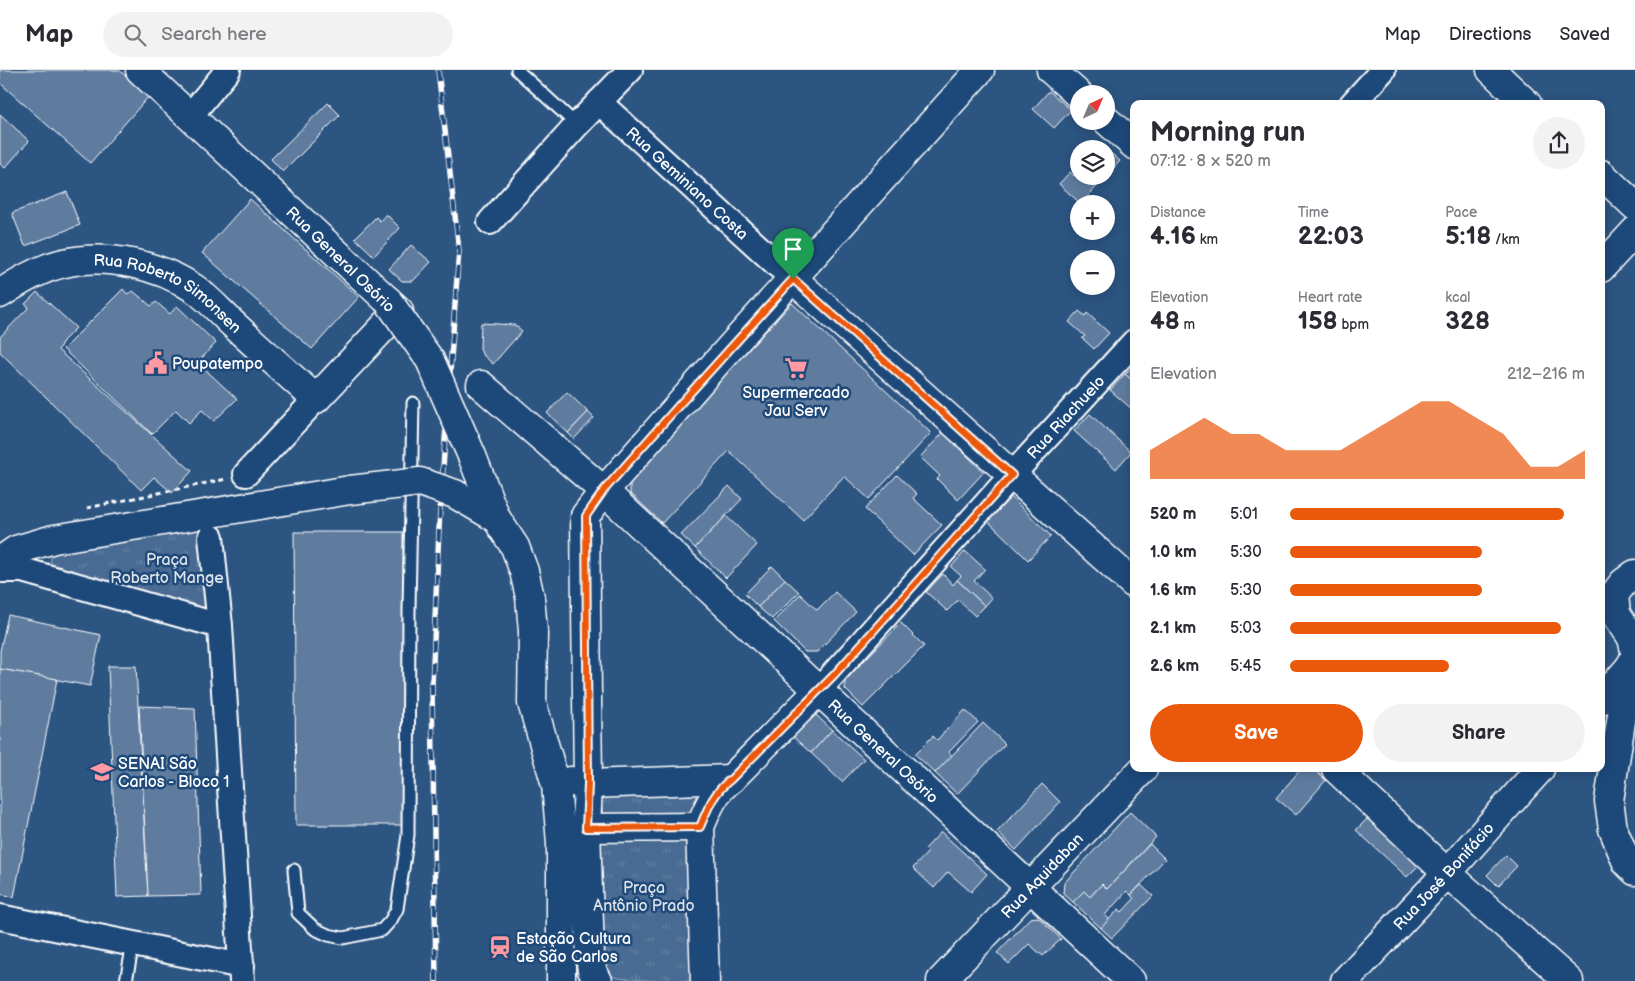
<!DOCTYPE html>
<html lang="en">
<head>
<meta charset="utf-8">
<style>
  body { margin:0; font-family:"Balsamiq Sans",sans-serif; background:#f2f2f3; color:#2b2b33; height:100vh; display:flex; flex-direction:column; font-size:19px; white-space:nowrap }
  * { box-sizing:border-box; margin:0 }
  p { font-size:16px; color:#7c7c81 }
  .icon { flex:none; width:28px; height:28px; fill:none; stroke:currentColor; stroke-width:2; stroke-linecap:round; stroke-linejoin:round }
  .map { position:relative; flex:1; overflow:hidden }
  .panel { position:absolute; left:1130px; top:30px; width:475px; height:672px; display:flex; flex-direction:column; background:#fff; border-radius:10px; box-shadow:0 2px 12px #0003 }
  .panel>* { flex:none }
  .needle { width:32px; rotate:44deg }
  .buttons { position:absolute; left:1070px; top:15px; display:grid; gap:10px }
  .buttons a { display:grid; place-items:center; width:45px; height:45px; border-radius:50%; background:#fff; box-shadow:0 2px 12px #0003; font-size:25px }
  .pin { position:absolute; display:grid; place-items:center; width:42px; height:42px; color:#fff; margin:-51px -21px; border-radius:50% 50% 50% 0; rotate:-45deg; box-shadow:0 0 5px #0007 }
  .pin .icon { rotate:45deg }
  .round { display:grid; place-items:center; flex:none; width:52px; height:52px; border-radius:26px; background:#f2f2f3 }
  .headline { display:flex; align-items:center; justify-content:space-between; height:85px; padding:0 20px }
  h1 { font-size:28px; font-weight:700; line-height:38px }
  .figures { display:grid; grid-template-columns:repeat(3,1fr); gap:8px; height:85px; padding:5px 20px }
  .figures div { display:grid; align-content:center }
  .figures b { font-size:25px; font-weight:700 }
  .figures small { font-size:14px; font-weight:400 }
  .figures p { font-size:14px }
  .chart { height:140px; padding:10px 20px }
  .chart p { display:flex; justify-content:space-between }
  .chart svg { width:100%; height:90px; margin-top:5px; fill:#ea580c; opacity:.7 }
  .action { display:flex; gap:10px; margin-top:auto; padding:10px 20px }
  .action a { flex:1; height:58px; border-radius:30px; background:#ea580c; color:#fff; font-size:20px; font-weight:700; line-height:58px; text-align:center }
  .action a+a { background:#f2f2f3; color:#2b2b33 }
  ul { padding:0 20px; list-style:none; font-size:16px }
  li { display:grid; grid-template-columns:80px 60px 1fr; align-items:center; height:38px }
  li i { height:12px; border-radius:6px; background:#ea580c }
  header { display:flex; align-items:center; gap:30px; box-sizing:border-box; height:70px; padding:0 25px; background:#fff; border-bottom:1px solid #e1e1e2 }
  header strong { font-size:24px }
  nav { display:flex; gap:28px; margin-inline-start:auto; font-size:18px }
  .search { width:350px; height:45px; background:#f2f2f3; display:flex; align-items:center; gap:12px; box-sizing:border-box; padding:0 18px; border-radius:28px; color:#7c7c81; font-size:19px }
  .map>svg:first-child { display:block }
  .grass { fill:url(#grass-tufts); stroke:#a4b5c8 }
  .building { fill:#5e7c9f; stroke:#fff }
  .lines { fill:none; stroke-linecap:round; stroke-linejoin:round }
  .lane-casing { stroke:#fff; stroke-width:15 }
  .street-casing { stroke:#fff; stroke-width:28 }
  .secondary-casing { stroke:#fff; stroke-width:31 }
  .primary-casing { stroke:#fff; stroke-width:31 }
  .path { stroke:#fff; stroke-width:3; stroke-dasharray:5 4; stroke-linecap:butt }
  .lane { stroke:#1f4a7a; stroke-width:11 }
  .street { stroke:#1f4a7a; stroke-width:24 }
  .secondary { stroke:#1f4a7a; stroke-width:28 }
  .primary { stroke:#1f4a7a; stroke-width:28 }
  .rail-casing { stroke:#fff; stroke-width:5.5 }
  .rail { stroke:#1f4a7a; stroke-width:4; stroke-dasharray:11; stroke-linecap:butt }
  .secondary-bridge-casing { stroke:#fff; stroke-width:31; stroke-linecap:butt }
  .secondary-bridge { stroke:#1f4a7a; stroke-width:28 }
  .route-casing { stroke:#fff; stroke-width:10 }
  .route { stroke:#ea580c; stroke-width:6 }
  .labels { text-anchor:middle; stroke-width:5; stroke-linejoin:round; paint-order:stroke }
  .street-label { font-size:16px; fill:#fff; stroke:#1f4a7a }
  .poi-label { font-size:16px; fill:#fff; stroke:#1f4a7a; text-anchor:start }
  .park-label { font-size:16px; fill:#dae1e9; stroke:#1f4a7a }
</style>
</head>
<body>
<header>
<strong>Map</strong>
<div class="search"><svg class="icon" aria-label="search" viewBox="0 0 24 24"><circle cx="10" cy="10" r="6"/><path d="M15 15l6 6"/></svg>Search here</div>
<nav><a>Map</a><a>Directions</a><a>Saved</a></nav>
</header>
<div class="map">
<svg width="1635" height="911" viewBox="0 0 1635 911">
  <defs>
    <pattern id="grass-tufts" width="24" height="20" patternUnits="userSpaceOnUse" patternTransform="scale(1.25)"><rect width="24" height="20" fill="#486b92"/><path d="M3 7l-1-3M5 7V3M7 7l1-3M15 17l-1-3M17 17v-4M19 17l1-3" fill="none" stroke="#6381a2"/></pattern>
  </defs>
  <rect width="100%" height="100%" fill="#2c5582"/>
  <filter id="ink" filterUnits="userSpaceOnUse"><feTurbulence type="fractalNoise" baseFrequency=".02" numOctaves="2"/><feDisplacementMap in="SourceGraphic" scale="10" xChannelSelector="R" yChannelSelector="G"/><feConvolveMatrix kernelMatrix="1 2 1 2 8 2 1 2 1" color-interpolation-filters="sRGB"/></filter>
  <g filter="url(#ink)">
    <g class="grass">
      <path d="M200 457 207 529 204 537 192 542 52 498C50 491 50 488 54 482Z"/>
      <path d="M715 715 695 745 603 746 600 719Z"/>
      <path d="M691 768 692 911C674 911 629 911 614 907 609 904 606 898 602 892L595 769Z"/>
    </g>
    <g class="building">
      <path d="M0 0H119L149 26 90 93 0 13Z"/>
      <path d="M1049 21 1071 40 1054 58 1033 39Z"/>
      <path d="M328 33 340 45 283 102 271 89Z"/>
      <path d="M0 44 29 71 5 98 0 94Z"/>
      <path d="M1106 79 1120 91 1106 106Z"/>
      <path d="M1079 101V106H1106L1081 134 1059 114 1070 102 1074 106Z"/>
      <path d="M67 122 80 155 25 176 12 143Z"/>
      <path d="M250 129 359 227 312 279 202 183Z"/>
      <path d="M386 144 400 158 374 186 355 168 376 147 380 151Z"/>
      <path d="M411 175 431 192 413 211H402L389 199Z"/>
      <path d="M123 219 127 224 133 221 151 236 156 232 170 244 177 236 216 273 199 291 209 303 237 329 214 351 202 340 189 353 176 340 152 364 63 279Z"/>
      <path d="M37 222 76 258 63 271 58 280 192 401 172 423 154 407 141 420 0 282V267L29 237 25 234Z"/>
      <path d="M792 233 931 363 869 429 844 406 803 450 729 381 662 453 630 423V407Z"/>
      <path d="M1079 241 1085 246 1087 243 1109 263 1094 279 1082 268 1085 266 1069 252Z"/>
      <path d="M481 253 515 255 522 261 493 294 482 284 480 278Z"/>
      <path d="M1134 295V312L1125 304Z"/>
      <path d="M1125 304 1134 312V341L1110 320Z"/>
      <path d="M567 322 588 342 568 363 547 343Z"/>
      <path d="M588 342 594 348 574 369 568 363Z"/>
      <path d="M1090 344 1131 382 1116 399 1074 361Z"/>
      <path d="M943 363 984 402 958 430 937 409 940 406 920 387Z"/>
      <path d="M897 405 917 424 913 428 942 455 913 485 865 439Z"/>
      <path d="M729 416 742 429 695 478 681 465Z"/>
      <path d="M1011 427 1051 466 1028 490 988 451Z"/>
      <path d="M726 446 757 475 726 508 695 478Z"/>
      <path d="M294 462H403L405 755H296Z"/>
      <path d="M965 481 985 499 974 511 992 528 985 536 957 510 961 506 951 497Z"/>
      <path d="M772 496 785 509 758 537 745 524Z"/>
      <path d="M943 504 953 515 957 510 985 536 975 546 958 530 947 541 926 522Z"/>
      <path d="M785 509 799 522 772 549 758 537Z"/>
      <path d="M835 522 856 542 817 582H805L774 551 800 524 817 540Z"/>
      <path d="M8 545 101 565 90 616 0 599V581Z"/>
      <path d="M901 553 924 576 863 637 845 619V610Z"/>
      <path d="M108 596H136L148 826 117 827Z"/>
      <path d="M0 599 57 609 14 827 0 824Z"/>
      <path d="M139 636 195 638 201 825 148 826Z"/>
      <path d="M965 640 978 652 949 682 952 686 935 703 915 684 933 666 937 670Z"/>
      <path d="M816 645 832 660 811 683 792 666 810 646Z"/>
      <path d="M983 653 1005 674 957 724 935 703Z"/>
      <path d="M832 660 864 689 842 712 811 683Z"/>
      <path d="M1301 699H1313L1326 710 1296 745 1276 728Z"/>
      <path d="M1042 714 1060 732 1016 780 997 762Z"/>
      <path d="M1130 742 1156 767 1107 819 1102 814 1090 827 1084 821 1073 832 1063 823 1064 813Z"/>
      <path d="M1373 743 1420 794 1407 807 1356 760Z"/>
      <path d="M941 762 987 804 971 822 948 802 934 818 913 798 928 782 925 779Z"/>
      <path d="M1150 774 1165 789 1131 825 1127 821 1105 845 1110 850 1101 858 1073 832 1084 821 1090 827 1102 814 1107 819Z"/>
      <path d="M1506 785 1517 796 1498 816 1487 805Z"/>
      <path d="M1141 815 1153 826 1112 868 1101 858 1119 839 1122 842 1134 829 1131 825Z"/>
      <path d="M1038 847 1061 869 1043 886 1029 874 1009 894 997 883 1030 848Z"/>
    </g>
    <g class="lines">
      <defs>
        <g id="lane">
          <path d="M517 0 577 55"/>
          <path d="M294 800 298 843 315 859 328 865 343 868 382 860 391 850 397 839 408 765 409 539 413 333"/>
          <path d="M126 911 133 874"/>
        </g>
        <g id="street">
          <path id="s1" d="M599 32 793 209"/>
          <path d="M1352 34 1383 0"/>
          <path d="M190 46 228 0"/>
          <path d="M490 152 577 55 630 0"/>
          <path d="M246 404 316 329"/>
          <path d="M211 467 220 556 242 911"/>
          <path d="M0 500H22L220 556"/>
          <path id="s2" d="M819 620 1012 405 1134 272"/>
          <path d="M0 847 242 896"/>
        </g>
        <g id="secondary">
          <path d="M140 0 388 231"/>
          <path d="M1051 0 1079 25"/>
          <path d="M1491 0 1527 34"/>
          <path d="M1106 50 1134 75"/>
          <path d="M1601 104 1635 136"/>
          <path d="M1601 198 1635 161"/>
          <path d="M793 209 1134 514"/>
          <path id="s3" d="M0 224C19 211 41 198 64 193 107 183 159 195 195 219 209 229 221 243 234 255 261 280 288 304 316 329L399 241 386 229"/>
          <path id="s4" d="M481 315 604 421 1131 911"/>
          <path d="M496 448 515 477 524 501 530 527 533 561 532 633 556 715 561 773V911"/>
          <path d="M0 491 16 480 54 469 350 420"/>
          <path d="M1601 630 1629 598"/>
          <path d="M1336 699 1447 803 1569 911"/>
          <path d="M571 711 579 714H588L731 709"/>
          <path d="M586 758 700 757"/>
          <path d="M598 911 592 900 590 886 586 758 588 714 585 446 604 421 718 291 980 0"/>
          <path d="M705 911 700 757C708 737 714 722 731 709L819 620"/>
          <path id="s5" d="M941 911 1143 699"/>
          <path id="s6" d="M1345 911 1447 803 1540 699"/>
        </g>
        <g id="primary">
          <path d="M1635 504 1623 513 1614 525 1616 544 1632 568 1635 581"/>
          <path d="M1635 588 1629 598 1609 731 1613 759 1627 793 1635 801"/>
        </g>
      </defs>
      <use href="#lane" class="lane-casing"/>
      <use href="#street" class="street-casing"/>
      <use href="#secondary" class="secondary-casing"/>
      <use href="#primary" class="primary-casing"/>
      <path class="path" d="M87 438 226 409"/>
      <use href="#lane" class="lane"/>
      <use href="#street" class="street"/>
      <use href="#secondary" class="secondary"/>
      <use href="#primary" class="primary"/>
      <defs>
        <path id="rail" d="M436 911 432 615 440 438 459 180 438 0"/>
      </defs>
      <use href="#rail" class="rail-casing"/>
      <use href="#rail" class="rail"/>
      <defs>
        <g id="secondary-bridge">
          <path d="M388 231 430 290 472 386 496 448"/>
          <path d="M350 420 420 412 455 424 496 448"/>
        </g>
      </defs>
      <use href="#secondary-bridge" class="secondary-bridge-casing"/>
      <use href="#secondary-bridge" class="secondary-bridge"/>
    </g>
  </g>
  <g class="lines" filter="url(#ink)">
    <defs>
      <path id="route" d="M793 209 1012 405 834 605 731 709C714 722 708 737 700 757L586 758 588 714 586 446 604 420 680 334Z"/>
    </defs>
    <use href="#route" class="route-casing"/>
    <use href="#route" class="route"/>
  </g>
  <defs>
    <symbol id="civic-bare" viewBox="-9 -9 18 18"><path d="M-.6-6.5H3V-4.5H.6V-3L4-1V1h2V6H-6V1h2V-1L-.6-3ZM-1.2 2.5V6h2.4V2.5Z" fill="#ff9aa2" stroke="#1f4a7a" stroke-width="2.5" paint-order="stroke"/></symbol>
    <symbol id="supermarket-bare" viewBox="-9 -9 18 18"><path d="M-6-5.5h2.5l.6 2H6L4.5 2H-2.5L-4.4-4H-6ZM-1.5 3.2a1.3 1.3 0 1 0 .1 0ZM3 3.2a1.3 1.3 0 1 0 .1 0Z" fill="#ff9aa2" stroke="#1f4a7a" stroke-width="2.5" paint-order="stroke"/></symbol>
    <symbol id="university-bare" viewBox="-9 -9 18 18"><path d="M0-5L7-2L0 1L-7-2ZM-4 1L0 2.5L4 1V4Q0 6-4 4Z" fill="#ff9aa2" stroke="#1f4a7a" stroke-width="2.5" paint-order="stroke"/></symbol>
    <symbol id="station-bare" viewBox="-9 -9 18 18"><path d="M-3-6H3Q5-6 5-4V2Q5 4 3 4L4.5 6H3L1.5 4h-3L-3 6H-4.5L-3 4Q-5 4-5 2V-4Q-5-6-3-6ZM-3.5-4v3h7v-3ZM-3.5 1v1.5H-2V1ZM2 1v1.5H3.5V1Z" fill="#ff9aa2" stroke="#1f4a7a" stroke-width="2.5" paint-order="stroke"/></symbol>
  </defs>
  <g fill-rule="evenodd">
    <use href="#civic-bare" x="140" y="277" width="32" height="32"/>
    <use href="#supermarket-bare" x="780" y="282" width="32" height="32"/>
    <use href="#university-bare" x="86" y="686" width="32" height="32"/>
    <use href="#station-bare" x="484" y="861" width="32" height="32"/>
  </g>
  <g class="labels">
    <g class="street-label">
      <text dy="6" stroke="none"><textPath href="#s1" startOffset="120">Rua Geminiano Costa</textPath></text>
      <text transform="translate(341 189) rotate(44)" y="6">Rua General Osório</text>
      <text dy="6" stroke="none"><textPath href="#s3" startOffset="185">Rua Roberto Simonsen</textPath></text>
      <text dy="6" stroke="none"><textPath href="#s2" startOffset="368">Rua Riachuelo</textPath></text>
      <text dy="6" stroke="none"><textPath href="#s4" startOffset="544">Rua General Osório</textPath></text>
      <text dy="6" stroke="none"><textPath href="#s5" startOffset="146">Rua Aquidaban</textPath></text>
      <text dy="6" stroke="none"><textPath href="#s6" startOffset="144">Rua José Bonifácio</textPath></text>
    </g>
    <g class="poi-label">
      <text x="172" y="299">Poupatempo</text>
      <text x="796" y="328" text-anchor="middle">Supermercado<tspan x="796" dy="18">Jau Serv</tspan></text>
      <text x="118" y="699">SENAI São<tspan x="118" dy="18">Carlos - Bloco 1</tspan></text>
      <text x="516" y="874">Estação Cultura<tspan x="516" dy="18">de São Carlos</tspan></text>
    </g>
    <g class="park-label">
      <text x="167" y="495">Praça<tspan x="167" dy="18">Roberto Mange</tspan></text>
      <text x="644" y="823">Praça<tspan x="644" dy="18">Antônio Prado</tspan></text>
    </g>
  </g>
</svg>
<div class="buttons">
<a><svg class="needle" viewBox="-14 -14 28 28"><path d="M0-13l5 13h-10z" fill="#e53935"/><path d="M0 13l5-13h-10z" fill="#7c7c81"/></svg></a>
<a><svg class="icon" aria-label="layers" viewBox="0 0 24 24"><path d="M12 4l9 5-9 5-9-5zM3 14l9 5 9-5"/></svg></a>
<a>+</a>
<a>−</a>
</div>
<div class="pin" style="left:793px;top:209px;background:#1e9e55"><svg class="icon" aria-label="arrive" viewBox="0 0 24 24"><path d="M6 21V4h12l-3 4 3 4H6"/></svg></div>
<section class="panel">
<div class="headline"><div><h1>Morning run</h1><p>07:12 · 8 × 520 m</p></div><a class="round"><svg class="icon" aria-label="share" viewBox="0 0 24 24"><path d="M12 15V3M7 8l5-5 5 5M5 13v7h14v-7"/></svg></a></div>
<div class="figures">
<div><p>Distance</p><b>4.16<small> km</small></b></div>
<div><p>Time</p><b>22:03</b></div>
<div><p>Pace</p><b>5:18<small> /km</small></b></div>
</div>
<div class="figures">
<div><p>Elevation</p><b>48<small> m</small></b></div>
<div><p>Heart rate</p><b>158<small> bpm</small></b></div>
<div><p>kcal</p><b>328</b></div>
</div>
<div class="chart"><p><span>Elevation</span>212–216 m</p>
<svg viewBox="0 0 160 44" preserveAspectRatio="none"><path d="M0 44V30L10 22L20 14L30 22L40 22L50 30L60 30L70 30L80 22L90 14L100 6L110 6L120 14L130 22L140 38L150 38L160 30V44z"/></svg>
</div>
<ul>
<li><b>520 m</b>5:01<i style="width:93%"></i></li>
<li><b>1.0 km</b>5:30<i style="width:65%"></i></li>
<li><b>1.6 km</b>5:30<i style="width:65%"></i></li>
<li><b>2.1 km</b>5:03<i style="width:92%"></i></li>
<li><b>2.6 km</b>5:45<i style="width:54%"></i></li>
</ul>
<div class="action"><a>Save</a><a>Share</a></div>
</section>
</div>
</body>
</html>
